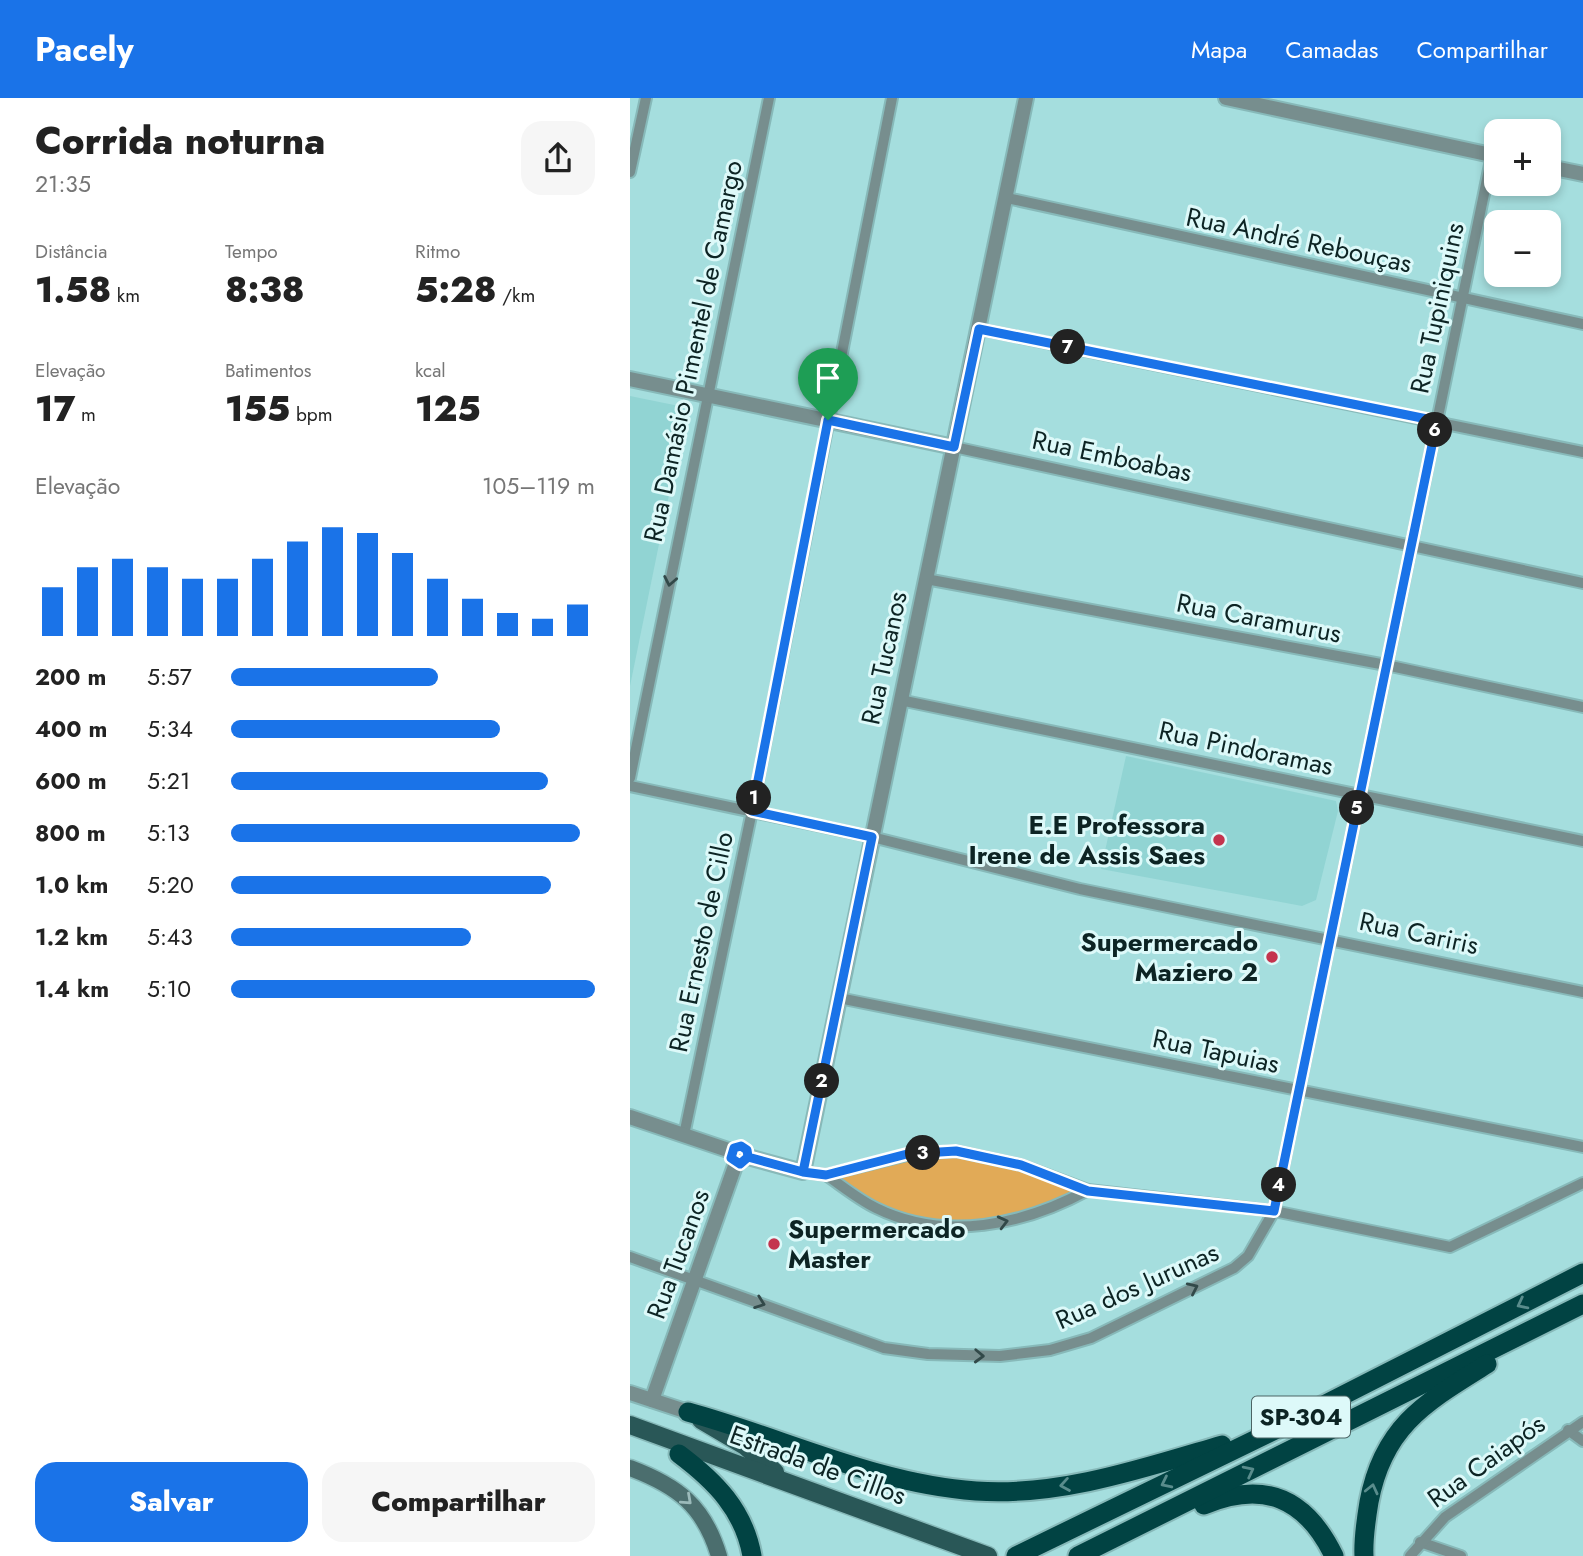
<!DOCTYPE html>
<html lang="pt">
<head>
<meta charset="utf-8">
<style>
  body { margin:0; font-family:Jost,sans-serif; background:#f6f6f6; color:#222; height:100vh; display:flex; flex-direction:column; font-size:26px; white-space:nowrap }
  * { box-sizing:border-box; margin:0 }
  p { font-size:23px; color:#767676 }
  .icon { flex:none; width:38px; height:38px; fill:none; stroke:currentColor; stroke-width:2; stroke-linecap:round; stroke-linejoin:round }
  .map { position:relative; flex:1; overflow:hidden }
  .side { display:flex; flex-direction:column; background:#fff; width:630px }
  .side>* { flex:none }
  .fabs { position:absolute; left:854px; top:21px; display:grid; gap:14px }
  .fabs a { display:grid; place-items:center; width:77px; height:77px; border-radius:14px; background:#fff; box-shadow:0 4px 10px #0003; font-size:35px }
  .pin { position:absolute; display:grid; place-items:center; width:60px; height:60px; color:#fff; margin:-72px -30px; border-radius:50% 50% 50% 0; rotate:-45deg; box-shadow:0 0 7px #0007 }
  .pin .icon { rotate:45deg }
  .km { position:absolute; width:35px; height:35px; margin:-18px; border-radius:50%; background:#222; color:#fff; font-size:19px; line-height:35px; text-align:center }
  .round { display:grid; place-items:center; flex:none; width:74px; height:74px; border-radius:21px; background:#f6f6f6 }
  .headline { display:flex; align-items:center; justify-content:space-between; height:119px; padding:0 35px }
  h1 { font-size:38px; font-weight:800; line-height:52px }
  .stats { display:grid; grid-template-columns:repeat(3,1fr); gap:10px; height:119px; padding:7px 35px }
  .stats div { display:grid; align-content:center }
  .stats b { font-size:35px; font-weight:800 }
  .stats small { font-size:19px; font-weight:400 }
  .stats p { font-size:19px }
  .chart { height:196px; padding:14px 35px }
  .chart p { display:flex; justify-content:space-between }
  .chart svg { width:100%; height:126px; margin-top:7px; stroke:#1a73e8; stroke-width:6 }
  .action { display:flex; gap:14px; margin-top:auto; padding:14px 35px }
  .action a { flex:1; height:80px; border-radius:21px; background:#1a73e8; color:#fff; font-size:28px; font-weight:800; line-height:80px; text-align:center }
  .action a+a { background:#f6f6f6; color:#222 }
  ul { padding:0 35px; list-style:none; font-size:23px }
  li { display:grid; grid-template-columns:112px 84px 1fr; align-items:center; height:52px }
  li i { height:18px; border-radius:9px; background:#1a73e8 }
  header { display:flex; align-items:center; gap:42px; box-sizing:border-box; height:98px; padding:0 35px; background:#1a73e8; color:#fff }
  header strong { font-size:33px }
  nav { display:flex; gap:38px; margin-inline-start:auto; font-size:24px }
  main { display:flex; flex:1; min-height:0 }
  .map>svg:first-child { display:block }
  .built { fill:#91d4d3 }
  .green { fill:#e1aa57 }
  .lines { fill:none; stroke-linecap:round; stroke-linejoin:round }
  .minor-casing { stroke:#87b9b9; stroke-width:14 }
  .tertiary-casing { stroke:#87b9b9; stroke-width:18 }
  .secondary-casing { stroke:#87b9b9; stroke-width:19 }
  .primary-casing { stroke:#87b9b9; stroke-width:21 }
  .motorway-casing { stroke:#87b9b9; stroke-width:23 }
  .minor { stroke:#778e8e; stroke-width:10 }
  .tertiary { stroke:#778e8e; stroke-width:14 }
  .secondary { stroke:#4b6e6e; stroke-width:16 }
  .primary { stroke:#295757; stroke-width:18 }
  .motorway { stroke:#014343; stroke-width:19 }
  .oneway { stroke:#324949 }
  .oneway2 { stroke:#598c8c }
  .oneway3 { stroke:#9bbaba }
  .route-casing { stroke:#fff; stroke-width:14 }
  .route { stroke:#1a73e8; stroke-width:9 }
  .poi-dot { fill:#c4344e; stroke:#ddf9f9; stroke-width:2.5 }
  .labels { text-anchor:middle; stroke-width:6; stroke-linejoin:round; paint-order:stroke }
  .shield { fill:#ddf9f9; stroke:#4b6464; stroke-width:2 }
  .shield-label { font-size:24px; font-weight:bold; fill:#0d2424 }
  .street-label { font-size:26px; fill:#0d2424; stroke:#ddf9f9 }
  .poi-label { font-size:26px; font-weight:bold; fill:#0d2424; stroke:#ddf9f9; text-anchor:end }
</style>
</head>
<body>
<header>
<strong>Pacely</strong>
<nav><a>Mapa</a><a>Camadas</a><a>Compartilhar</a></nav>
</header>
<main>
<section class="side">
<div class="headline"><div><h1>Corrida noturna</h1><p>21:35</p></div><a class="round"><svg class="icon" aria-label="share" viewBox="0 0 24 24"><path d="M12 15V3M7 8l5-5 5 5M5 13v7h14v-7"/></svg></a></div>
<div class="stats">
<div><p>Distância</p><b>1.58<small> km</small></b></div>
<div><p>Tempo</p><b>8:38</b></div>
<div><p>Ritmo</p><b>5:28<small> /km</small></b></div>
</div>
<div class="stats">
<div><p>Elevação</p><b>17<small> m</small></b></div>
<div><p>Batimentos</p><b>155<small> bpm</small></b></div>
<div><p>kcal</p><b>125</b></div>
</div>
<div class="chart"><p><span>Elevação</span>105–119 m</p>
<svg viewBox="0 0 160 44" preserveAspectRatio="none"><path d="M5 44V27M15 44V20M25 44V17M35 44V20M45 44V24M55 44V24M65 44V17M75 44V11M85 44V6M95 44V8M105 44V15M115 44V24M125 44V31M135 44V36M145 44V38M155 44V33"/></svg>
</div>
<ul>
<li><b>200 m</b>5:57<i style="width:57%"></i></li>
<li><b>400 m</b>5:34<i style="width:74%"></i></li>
<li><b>600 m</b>5:21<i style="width:87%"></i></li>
<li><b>800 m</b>5:13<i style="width:96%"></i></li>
<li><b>1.0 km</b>5:20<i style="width:88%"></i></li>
<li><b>1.2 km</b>5:43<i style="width:66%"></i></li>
<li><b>1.4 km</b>5:10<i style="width:100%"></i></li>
</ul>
<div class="action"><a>Salvar</a><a>Compartilhar</a></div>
</section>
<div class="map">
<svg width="953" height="1458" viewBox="0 0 953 1458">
  <rect width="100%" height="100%" fill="#a5dede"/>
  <g class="built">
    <path d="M0 298 49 308 55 319 0 588Z"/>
    <path d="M496 658 706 703 708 713 686 802 672 808 471 771Z"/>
  </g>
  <path class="green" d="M326 1053 458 1092 348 1130 288 1125 246 1110 196 1077Z"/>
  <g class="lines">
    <defs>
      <g id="minor">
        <path d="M0 74 16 0"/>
        <path d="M377 100 953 226"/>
        <path d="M349 231 953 354"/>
        <path d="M324 349 953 485"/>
        <path d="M296 481 756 567 953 609"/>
        <path d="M270 602 953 743"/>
        <path d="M0 680 139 0"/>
        <path d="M0 688 242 739 450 791 953 894"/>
        <path d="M209 900 953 1049"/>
        <path d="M54 1037 122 713 262 0"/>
        <path d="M173 1074 196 1077 277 1057 326 1053 391 1067 458 1092 644 1113 820 1149 953 1085"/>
        <path d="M196 1077C212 1088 229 1102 246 1110 315 1144 394 1127 458 1092"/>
        <path d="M0 1159 254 1250 298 1256 370 1258 420 1252 461 1240 604 1170 618 1158 644 1113 862 57"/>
        <path d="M938 1332 953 1343"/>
        <path d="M790 1444 831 1458"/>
        <path d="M780 1458 815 1419 953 1324"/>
      </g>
      <g id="tertiary">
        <path d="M596 0 866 58"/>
        <path d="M919 69 953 76"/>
        <path d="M0 281 324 349"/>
        <path d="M0 1019 101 1053"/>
        <path d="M118 1059 173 1074 396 0"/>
        <path d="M0 1295 58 1314"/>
        <path d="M22 1302 106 1065"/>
      </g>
      <path id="secondary" d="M0 1370C48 1388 74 1408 89 1458"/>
      <g id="primary">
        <path d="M71 1322 115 1348 145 1374"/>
        <path d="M0 1327 358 1458"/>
      </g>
      <g id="motorway">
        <path d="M58 1314C153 1340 246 1386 346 1393 429 1399 514 1370 592 1347"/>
        <path d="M49 1356C85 1383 114 1412 122 1458"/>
        <path d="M574 1407C634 1382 676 1400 704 1458"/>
        <path d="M386 1458 643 1333 953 1175"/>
        <path d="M448 1458 953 1206"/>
        <path d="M734 1458C733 1440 736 1422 739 1404 753 1328 796 1304 857 1266"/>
      </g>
    </defs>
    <use href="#minor" class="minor-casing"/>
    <use href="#tertiary" class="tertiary-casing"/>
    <use href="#secondary" class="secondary-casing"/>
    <use href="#primary" class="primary-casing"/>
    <use href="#motorway" class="motorway-casing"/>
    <use href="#minor" class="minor"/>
    <use href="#tertiary" class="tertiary"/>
    <use href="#secondary" class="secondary"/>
    <use href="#primary" class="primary"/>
    <use href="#motorway" class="motorway"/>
  </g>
  <defs><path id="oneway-chevron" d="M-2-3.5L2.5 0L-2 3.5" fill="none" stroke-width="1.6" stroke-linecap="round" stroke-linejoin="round" transform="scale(1.75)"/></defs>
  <g class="oneway">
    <use href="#oneway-chevron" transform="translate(40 483) rotate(101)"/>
    <use href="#oneway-chevron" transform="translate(373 1124) rotate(-14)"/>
    <use href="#oneway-chevron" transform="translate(563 1190) rotate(-25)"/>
    <use href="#oneway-chevron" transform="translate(130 1205) rotate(20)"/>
    <use href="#oneway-chevron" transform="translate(349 1258) rotate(2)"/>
  </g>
  <g class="oneway2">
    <use href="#oneway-chevron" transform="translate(892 1206) rotate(153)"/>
    <use href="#oneway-chevron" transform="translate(619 1373) rotate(-27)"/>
    <use href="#oneway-chevron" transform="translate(536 1385) rotate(154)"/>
    <use href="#oneway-chevron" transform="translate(435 1387) rotate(170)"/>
    <use href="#oneway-chevron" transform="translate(742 1391) rotate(-77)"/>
  </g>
  <use class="oneway3" href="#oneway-chevron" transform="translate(57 1402) rotate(42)"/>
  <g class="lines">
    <defs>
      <path id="route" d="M198 322 122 713 242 739 173 1074 118 1059 117 1052 111 1048 104 1050 101 1060 110 1066 118 1059 173 1074 196 1077 277 1056 326 1053 391 1067 458 1093 644 1113 807 323 349 231 324 349 198 322"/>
    </defs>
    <use href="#route" class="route-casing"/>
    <use href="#route" class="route"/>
  </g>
  <g class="poi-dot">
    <circle cx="589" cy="742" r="7"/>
    <circle cx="642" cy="859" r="7"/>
    <circle cx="144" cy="1146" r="7"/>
  </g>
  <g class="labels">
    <rect class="shield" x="622" y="1298.5" width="98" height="41" rx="5"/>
    <g class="shield-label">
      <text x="671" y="1327">SP-304</text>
    </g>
    <g class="street-label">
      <text transform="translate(669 142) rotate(12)" y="9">Rua André Rebouças</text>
      <text transform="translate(807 210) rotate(-78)" y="9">Rua Tupiniquins</text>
      <text transform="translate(63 253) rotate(-78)" y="9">Rua Damásio Pimentel de Camargo</text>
      <text transform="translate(482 358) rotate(12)" y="9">Rua Emboabas</text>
      <text transform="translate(629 520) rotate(11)" y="9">Rua Caramurus</text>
      <text transform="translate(254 560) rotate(-78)" y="9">Rua Tucanos</text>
      <text transform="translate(616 650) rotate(12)" y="9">Rua Pindoramas</text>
      <text transform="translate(789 835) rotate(12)" y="9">Rua Cariris</text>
      <text transform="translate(71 844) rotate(-78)" y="9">Rua Ernesto de Cillo</text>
      <text transform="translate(586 953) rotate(12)" y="9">Rua Tapuias</text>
      <text transform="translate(48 1156) rotate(-70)" y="9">Rua Tucanos</text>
      <text transform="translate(507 1188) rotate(-24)" y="9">Rua dos Jurunas</text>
      <text transform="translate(856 1363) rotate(-36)" y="9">Rua Caiapós</text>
      <text transform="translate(188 1367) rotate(20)" y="9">Estrada de Cillos</text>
    </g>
    <g class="poi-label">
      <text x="575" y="736">E.E Professora<tspan x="575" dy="30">Irene de Assis Saes</tspan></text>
      <text x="628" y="853">Supermercado<tspan x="628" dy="30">Maziero 2</tspan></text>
      <text x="158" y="1140" text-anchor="start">Supermercado<tspan x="158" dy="30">Master</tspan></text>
    </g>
  </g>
</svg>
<div class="fabs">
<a>+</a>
<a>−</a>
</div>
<div class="pin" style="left:198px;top:322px;background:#1e9e55"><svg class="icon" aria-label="arrive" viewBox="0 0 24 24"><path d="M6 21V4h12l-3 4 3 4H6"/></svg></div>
<b class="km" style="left:124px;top:700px">1</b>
<b class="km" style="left:192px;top:983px">2</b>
<b class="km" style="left:293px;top:1055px">3</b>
<b class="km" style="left:649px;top:1087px">4</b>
<b class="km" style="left:727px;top:710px">5</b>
<b class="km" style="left:805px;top:332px">6</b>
<b class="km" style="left:438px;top:249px">7</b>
</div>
</main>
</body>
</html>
